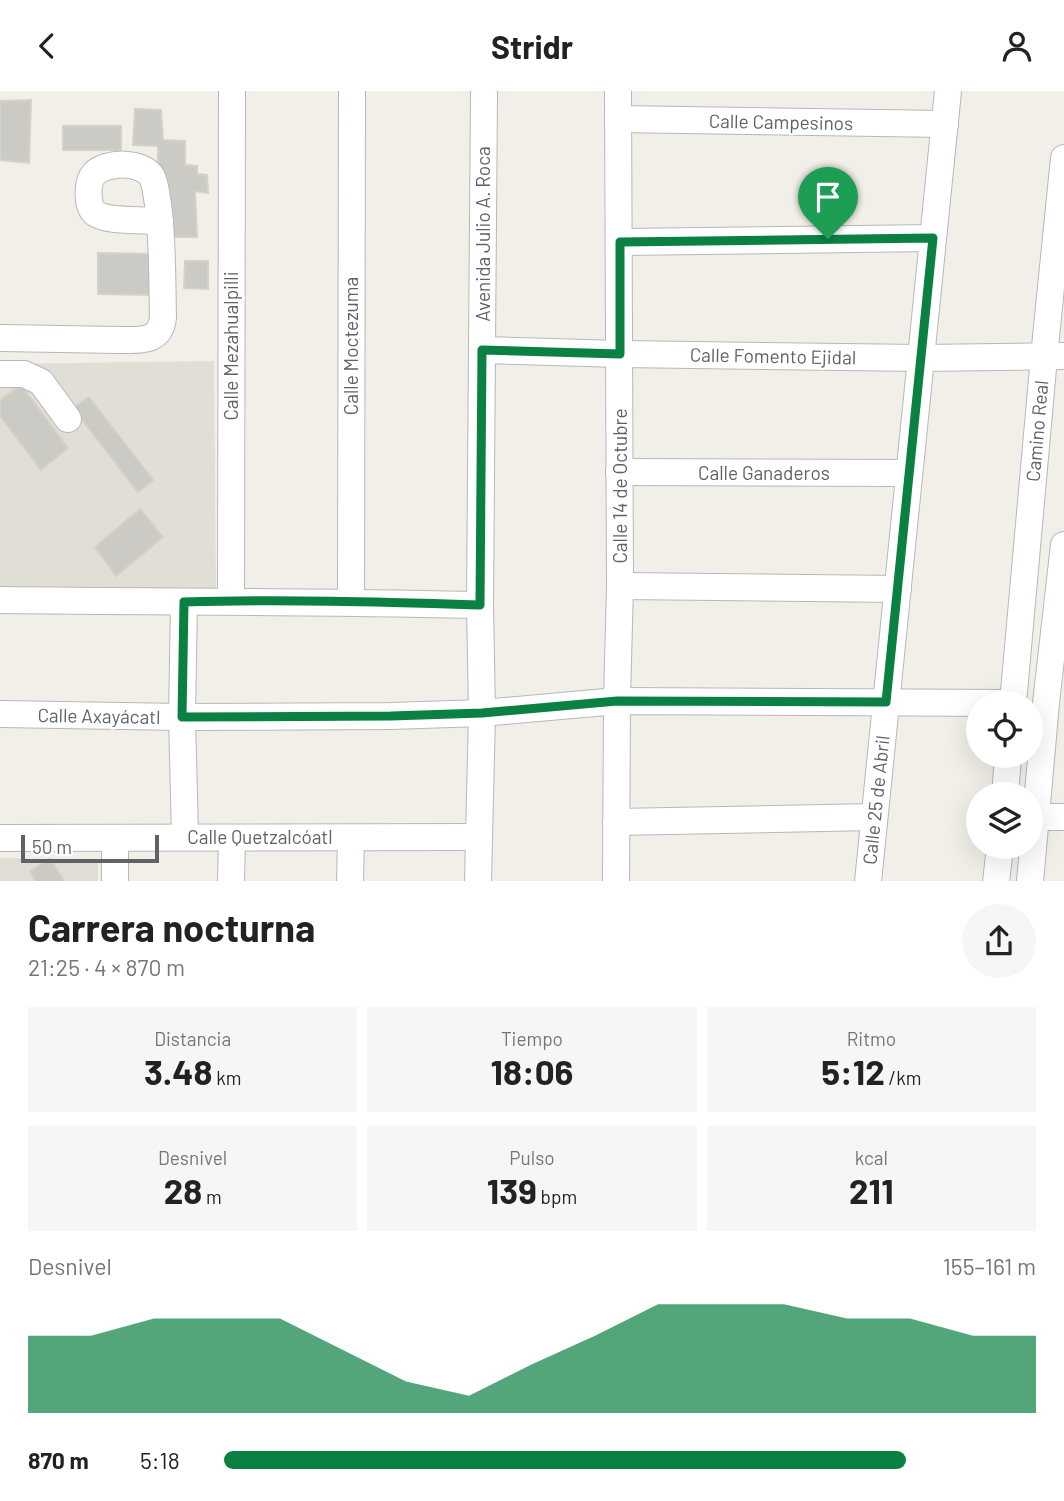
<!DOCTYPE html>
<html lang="es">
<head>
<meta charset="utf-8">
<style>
  body { margin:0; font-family:Barlow,sans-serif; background:#f6f6f6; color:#222; height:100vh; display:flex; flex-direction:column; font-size:26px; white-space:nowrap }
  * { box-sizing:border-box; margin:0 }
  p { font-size:23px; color:#767676 }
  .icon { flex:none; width:38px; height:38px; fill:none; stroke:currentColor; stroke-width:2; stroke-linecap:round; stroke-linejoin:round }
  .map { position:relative; height:790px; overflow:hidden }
  .side { display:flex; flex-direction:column; background:#fff; flex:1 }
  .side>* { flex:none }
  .tools { position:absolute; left:966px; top:600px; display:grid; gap:14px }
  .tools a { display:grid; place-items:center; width:77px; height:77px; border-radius:50%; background:#fff; box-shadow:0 7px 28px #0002; font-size:35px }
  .scale { position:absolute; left:21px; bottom:18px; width:138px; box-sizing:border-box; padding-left:7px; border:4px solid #5f6368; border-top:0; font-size:19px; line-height:24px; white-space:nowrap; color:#5f6368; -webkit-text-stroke:5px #fff; paint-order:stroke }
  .pin { position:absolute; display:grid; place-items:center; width:60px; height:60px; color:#fff; margin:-72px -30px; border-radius:50% 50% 50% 0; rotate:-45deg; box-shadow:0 0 7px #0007 }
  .pin .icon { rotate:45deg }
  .round { display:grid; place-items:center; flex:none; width:74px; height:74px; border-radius:37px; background:#f6f6f6 }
  .head { display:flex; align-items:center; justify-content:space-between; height:119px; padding:0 28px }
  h1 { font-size:38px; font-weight:700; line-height:52px }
  .metrics { display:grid; grid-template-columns:repeat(3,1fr); gap:10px; height:119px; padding:7px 28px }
  .metrics div { display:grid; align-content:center; border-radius:0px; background:#f6f6f6; text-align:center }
  .metrics b { font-size:35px; font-weight:700 }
  .metrics small { font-size:19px; font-weight:400 }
  .metrics p { font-size:19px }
  .chart { height:196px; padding:14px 28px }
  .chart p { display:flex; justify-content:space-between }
  .chart svg { width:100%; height:126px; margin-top:7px; fill:#0b8043; opacity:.7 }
  ul { padding:0 28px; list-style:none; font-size:23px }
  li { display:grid; grid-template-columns:112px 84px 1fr; align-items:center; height:52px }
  li i { height:18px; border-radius:9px; background:#0b8043 }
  header { display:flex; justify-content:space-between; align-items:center; height:91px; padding:0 28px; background:#fff; font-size:32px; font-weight:700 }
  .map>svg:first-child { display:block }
  .education { fill:#e1ded6 }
  .building { fill:#cccac5; stroke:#d6d1c6; stroke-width:2 }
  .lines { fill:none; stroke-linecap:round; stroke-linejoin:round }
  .minor-casing { stroke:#b5b8bc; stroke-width:28 }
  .minor { stroke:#fff; stroke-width:26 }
  .route-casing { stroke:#fff; stroke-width:14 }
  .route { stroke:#0b8043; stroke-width:9 }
  .labels { text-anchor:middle; stroke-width:5; stroke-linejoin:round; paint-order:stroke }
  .street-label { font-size:19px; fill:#5f6368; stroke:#fff }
</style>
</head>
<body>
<header><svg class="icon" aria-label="back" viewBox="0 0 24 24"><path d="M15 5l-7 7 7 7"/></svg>Stridr<svg class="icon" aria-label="person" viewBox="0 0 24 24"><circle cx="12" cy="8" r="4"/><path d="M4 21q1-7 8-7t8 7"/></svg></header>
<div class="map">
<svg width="1064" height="791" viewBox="0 0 1064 791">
  <rect width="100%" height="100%" fill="#f1efe8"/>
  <g class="education">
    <path d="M214 270 216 502 0 501V273Z"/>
    <path d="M0 767 98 769V790L0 791Z"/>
  </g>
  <g class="building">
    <path d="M31 9 29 72 0 69V10Z"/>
    <path d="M135 18 161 19 163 49 185 50V74L197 75V83L207 84 208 102 195 100 197 146H170V98H158V55L133 54Z"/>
    <rect x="63" y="35" width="58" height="24"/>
    <path d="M98 162 155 163 154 204 98 203Z"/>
    <path d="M185 170H208V198L184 197Z"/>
    <path d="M21 294 68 357 41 379 0 325V309Z"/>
    <path d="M89 306 153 389 138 401 73 317Z"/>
    <path d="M140 418 163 446 116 485 95 456Z"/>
    <path d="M50 768 65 791H36L30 780Z"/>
  </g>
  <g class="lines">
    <defs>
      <g id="minor">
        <path d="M618 28 945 33"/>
        <path d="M620 151 933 147"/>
        <path d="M0 247 119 249C139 249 161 252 163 226 162 188 163 150 158 113 156 104 156 94 152 86 143 70 106 70 94 83 88 90 88 100 89 109 90 116 93 123 101 125 113 130 145 129 160 130"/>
        <path d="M482 259 620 263 921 267 1064 265"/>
        <path d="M0 283H24L41 291 68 328"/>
        <path d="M619 381 909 382"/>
        <path d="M620 495 898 498"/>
        <path d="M0 509C160 511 320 510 480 514"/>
        <path d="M231 510 232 0"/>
        <path d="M351 510 352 0"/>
        <path d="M184 511 182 626 185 745"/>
        <path d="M1013 612 1044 266 1064 67"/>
        <path d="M0 623 182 626 391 625 482 622 617 610 1008 612"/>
        <path d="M1005 704 1008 665"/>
        <path d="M1036 726H1064"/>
        <path d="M616 731 874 726"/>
        <path d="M0 747C159 746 319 747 478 746"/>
        <path d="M115 747V791"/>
        <path d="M231 791 232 747"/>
        <path d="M350 791 351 747"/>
        <path d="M478 791 482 622 480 514 484 0"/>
        <path d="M616 791 617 610 620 495 618 0"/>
        <path d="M868 791 948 0"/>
        <path d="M996 791 1000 756"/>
        <path d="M1030 791 1046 612 1064 454"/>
      </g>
    </defs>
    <use href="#minor" class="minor-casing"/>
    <use href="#minor" class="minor"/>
  </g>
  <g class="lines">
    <defs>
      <path id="route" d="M933 147 886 611 617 610 482 622 391 625 182 626 184 511C283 508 381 511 480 514L482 259 620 263V151Z"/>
    </defs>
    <use href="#route" class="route-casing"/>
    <use href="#route" class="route"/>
  </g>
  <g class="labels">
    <g class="street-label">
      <text transform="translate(781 31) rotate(1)" y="7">Calle Campesinos</text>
      <text transform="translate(483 143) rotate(-90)" y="7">Avenida Julio A. Roca</text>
      <text transform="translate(231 255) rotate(-90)" y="7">Calle Mezahualpilli</text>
      <text transform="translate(351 255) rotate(-90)" y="7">Calle Moctezuma</text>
      <text transform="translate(773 265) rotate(1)" y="7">Calle Fomento Ejidal</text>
      <text transform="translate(1037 340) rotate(-85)" y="7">Camino Real</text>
      <text x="764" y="389">Calle Ganaderos</text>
      <text transform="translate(620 395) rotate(-90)" y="7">Calle 14 de Octubre</text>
      <text transform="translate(99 625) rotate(1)" y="7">Calle Axayácatl</text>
      <text transform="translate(876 709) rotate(-84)" y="7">Calle 25 de Abril</text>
      <text x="260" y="753">Calle Quetzalcóatl</text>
    </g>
  </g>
</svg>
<div class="tools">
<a><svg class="icon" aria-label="locate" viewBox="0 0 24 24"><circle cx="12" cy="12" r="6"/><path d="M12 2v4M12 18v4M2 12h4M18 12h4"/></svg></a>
<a><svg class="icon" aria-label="layers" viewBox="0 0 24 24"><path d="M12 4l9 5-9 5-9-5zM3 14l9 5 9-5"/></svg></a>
</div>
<div class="scale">50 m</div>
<div class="pin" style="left:828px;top:148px;background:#1e9e55"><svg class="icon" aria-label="arrive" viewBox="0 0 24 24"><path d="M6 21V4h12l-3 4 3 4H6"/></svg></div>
</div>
<section class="side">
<div class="head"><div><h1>Carrera nocturna</h1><p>21:25 · 4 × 870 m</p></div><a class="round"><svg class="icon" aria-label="share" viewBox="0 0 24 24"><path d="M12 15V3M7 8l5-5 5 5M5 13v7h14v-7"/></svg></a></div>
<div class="metrics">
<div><p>Distancia</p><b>3.48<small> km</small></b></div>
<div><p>Tiempo</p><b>18:06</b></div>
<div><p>Ritmo</p><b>5:12<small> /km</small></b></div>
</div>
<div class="metrics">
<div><p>Desnivel</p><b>28<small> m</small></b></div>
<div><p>Pulso</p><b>139<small> bpm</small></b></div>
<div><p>kcal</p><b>211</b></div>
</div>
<div class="chart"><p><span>Desnivel</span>155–161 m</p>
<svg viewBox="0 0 160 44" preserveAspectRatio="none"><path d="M0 44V17L10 17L20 11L30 11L40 11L50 22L60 33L70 38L80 27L90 17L100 6L110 6L120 6L130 11L140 11L150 17L160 17V44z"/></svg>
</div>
<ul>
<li><b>870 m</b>5:18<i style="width:84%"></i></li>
</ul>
</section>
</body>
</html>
